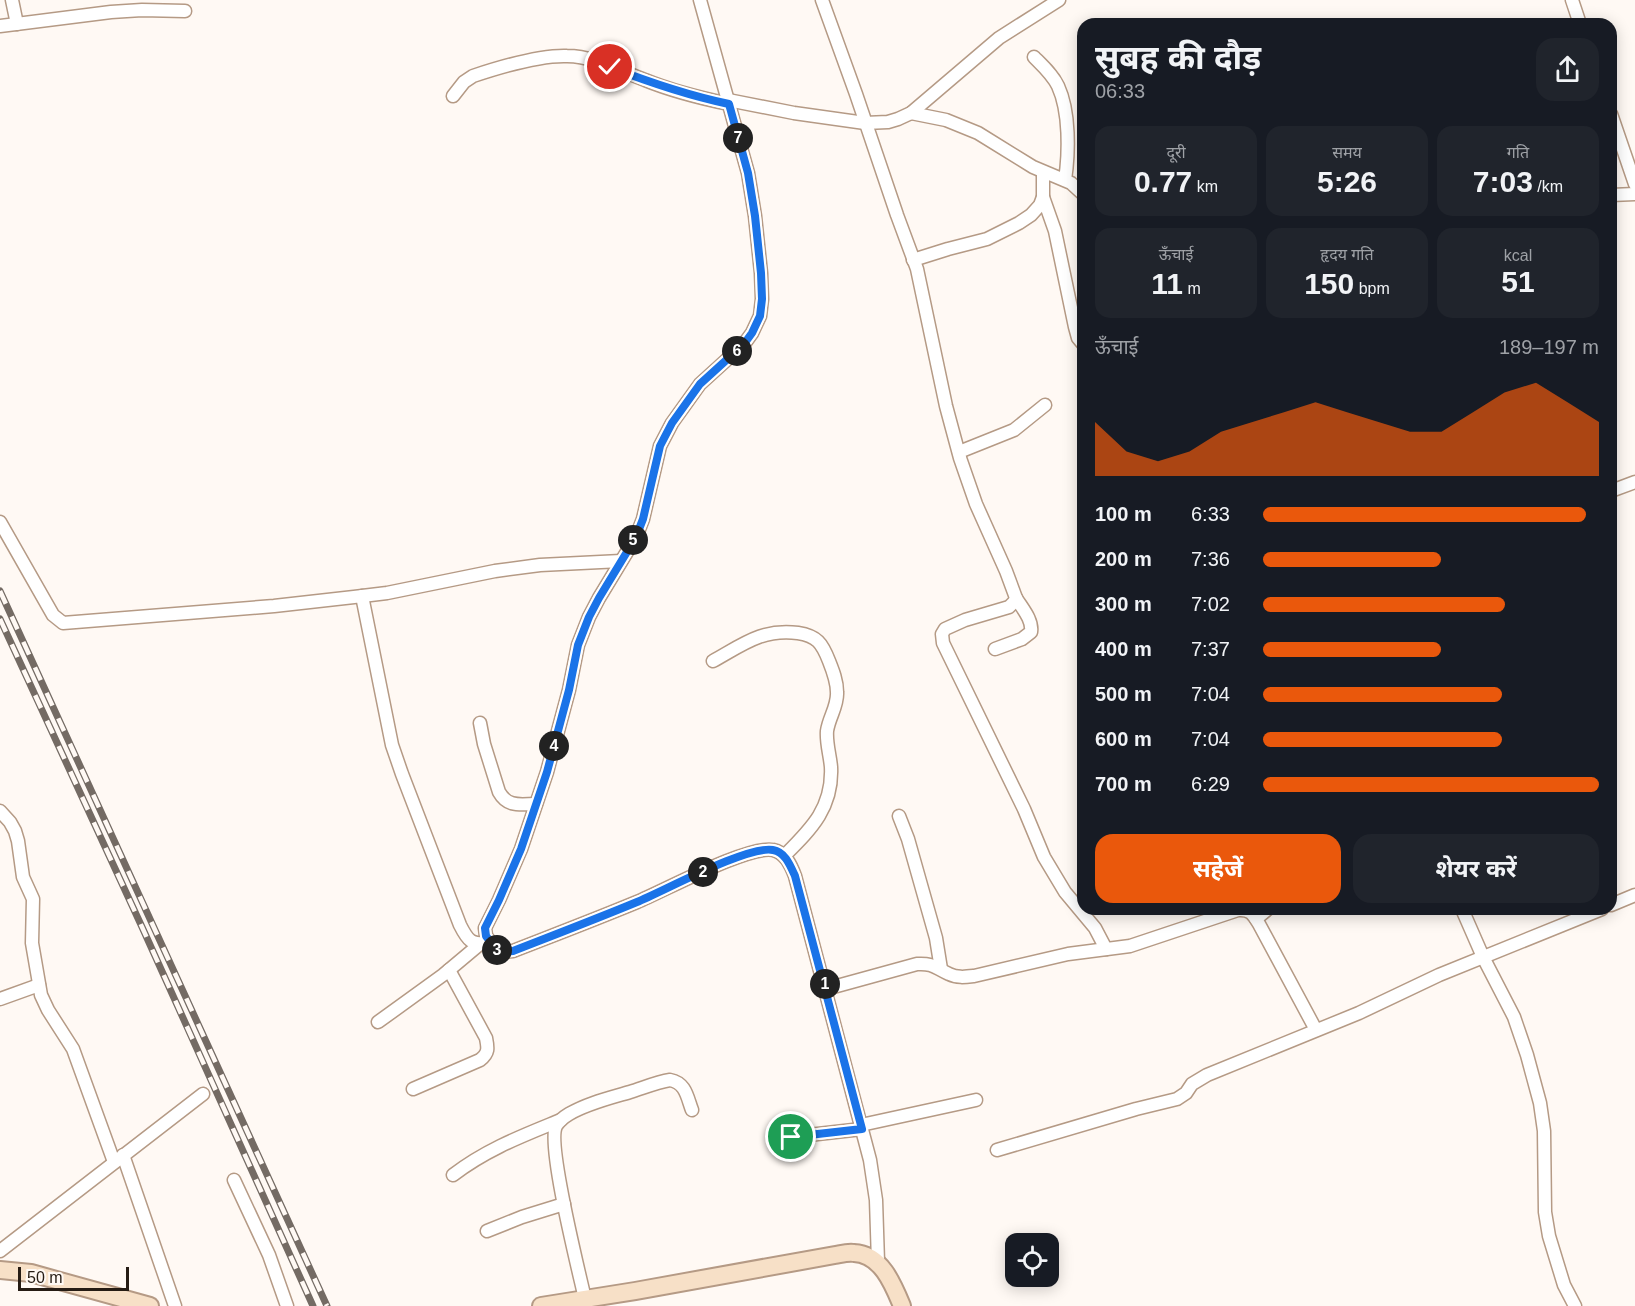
<!DOCTYPE html>
<html lang="hi">
<head>
<meta charset="utf-8">
<style>
  body { margin:0; font-family:Helvetica,"Noto Sans Devanagari",sans-serif; background:#20242c; color:#f1f3f6; height:100vh; display:flex; flex-direction:column; font-size:22px; white-space:nowrap }
  * { box-sizing:border-box; margin:0 }
  p { font-size:20px; color:#9ea1a6 }
  .icon { flex:none; width:33px; height:33px; fill:none; stroke:currentColor; stroke-width:2; stroke-linecap:round; stroke-linejoin:round }
  .map { position:relative; flex:1; overflow:hidden }
  .drawer { position:absolute; left:1077px; top:18px; width:540px; height:897px; display:flex; flex-direction:column; background:#171b24; border-radius:18px; box-shadow:0 3px 15px #0003 }
  .drawer>* { flex:none }
  .fabs { position:absolute; left:1005px; top:1233px; display:grid; gap:12px }
  .fabs a { display:grid; place-items:center; width:54px; height:54px; border-radius:12px; background:#171b24; box-shadow:0 3px 15px #0003; font-size:30px }
  .scale { position:absolute; left:18px; bottom:15px; width:111px; box-sizing:border-box; padding-left:6px; border:3px solid #261c14; border-top:0; font-size:16px; line-height:21px; white-space:nowrap; color:#261c14; -webkit-text-stroke:4px #fff9f4; paint-order:stroke }
  .pin { position:absolute; display:grid; place-items:center; width:51px; height:51px; color:#fff; margin:-26px; border:3px solid #fff; border-radius:50%; box-shadow:0 2px 6px #0007 }
  .km { position:absolute; width:30px; height:30px; margin:-15px; border-radius:50%; background:#222; color:#fff; font-size:16px; line-height:30px; text-align:center }
  .round { display:grid; place-items:center; flex:none; width:63px; height:63px; border-radius:18px; background:#20242c }
  .head { display:flex; align-items:center; justify-content:space-between; height:102px; padding:0 18px }
  h1 { font-size:33px; font-weight:700; line-height:45px }
  .stats { display:grid; grid-template-columns:repeat(3,1fr); gap:9px; height:102px; padding:6px 18px }
  .stats div { display:grid; align-content:center; border-radius:15px; background:#20242c; text-align:center }
  .stats b { font-size:30px; font-weight:700 }
  .stats small { font-size:16px; font-weight:400 }
  .stats p { font-size:16px }
  .chart { height:168px; padding:12px 18px }
  .chart p { display:flex; justify-content:space-between }
  .chart svg { width:100%; height:108px; margin-top:6px; fill:#ea580c; opacity:.7 }
  .action { display:flex; gap:12px; margin-top:auto; padding:12px 18px }
  .action a { flex:1; height:69px; border-radius:18px; background:#ea580c; color:#fff; font-size:24px; font-weight:700; line-height:69px; text-align:center }
  .action a+a { background:#20242c; color:#f1f3f6 }
  ul { padding:0 18px; list-style:none; font-size:20px }
  li { display:grid; grid-template-columns:96px 72px 1fr; align-items:center; height:45px }
  li i { height:15px; border-radius:8px; background:#ea580c }
  .map>svg:first-child { display:block }
  .lines { fill:none; stroke-linecap:round; stroke-linejoin:round }
  .street-casing { stroke:#b59a85; stroke-width:15 }
  .secondary-casing { stroke:#b59a85; stroke-width:20 }
  .street { stroke:#fff; stroke-width:12 }
  .secondary { stroke:#f7e0c7; stroke-width:16 }
  .rail-casing { stroke:#746b64; stroke-width:7 }
  .rail { stroke:#fff9f4; stroke-width:4.5; stroke-dasharray:14; stroke-linecap:butt }
  .route-casing { stroke:#fff; stroke-width:12 }
  .route { stroke:#1a73e8; stroke-width:8 }
</style>
</head>
<body>
<div class="map">
<svg width="1635" height="1306" viewBox="0 0 1635 1306">
  <rect width="100%" height="100%" fill="#fff9f4"/>
  <g class="lines">
    <defs>
      <g id="street">
        <path d="M12 0 17 24"/>
        <path d="M700 0 748 173 755 216 761 273 762 299 760 316 752 333 744 344 700 384 672 423 660 446 643 519 636 537 599 598 589 617 578 645 569 690 547 772 521 849 499 900 485 928 486 936 496 949 503 952 513 951C554 935 596 919 637 902 664 891 748 845 773 850 785 852 791 865 795 876L870 1160 876 1200 878 1262"/>
        <path d="M822 0 856 94 897 215 917 269 946 406 960 458 976 504 1006 571 1016 598 1014 602 1009 607 965 620 945 629 942 634 943 643 1024 809 1044 857 1065 892 1095 928 1106 949"/>
        <path d="M1572 0 1580 24"/>
        <path d="M0 26 111 12 142 10 185 11"/>
        <path d="M1034 57C1043 66 1053 75 1058 86 1070 112 1069 153 1065 180"/>
        <path d="M453 96 464 82 473 76C497 68 541 55 567 56 594 56 620 71 645 80 672 91 700 98 729 104"/>
        <path d="M728 100 794 113 865 123 888 122 898 119 911 113 999 38 1059 0"/>
        <path d="M911 113 946 120 978 133 1033 167 1071 183 1083 194"/>
        <path d="M1611 114 1635 184"/>
        <path d="M1611 195 1635 194"/>
        <path d="M1043 197 1055 231 1075 327 1078 338 1083 344"/>
        <path d="M913 260 948 249 987 239 1019 223 1031 215 1040 205 1043 197V173"/>
        <path d="M959 452 1014 430 1045 405"/>
        <path d="M1611 491 1635 482"/>
        <path d="M0 522 53 615 63 623 274 606 354 597 387 593 495 571 540 565 621 561"/>
        <path d="M362 596 392 745 402 774 460 925C468 941 471 945 490 943"/>
        <path d="M995 649 1022 639 1031 632C1033 620 1022 608 1016 598"/>
        <path d="M713 661C742 645 763 628 798 633 817 636 822 643 829 661 833 671 837 681 837 692 838 706 829 717 827 731 826 743 830 755 831 767 833 808 811 829 784 856"/>
        <path d="M480 723 484 744 499 792C508 808 521 804 536 804"/>
        <path d="M0 811 10 822 15 831 18 841 23 877 33 899 32 943 41 995 48 1010 73 1049 114 1162"/>
        <path d="M899 816 908 839 936 938 941 969"/>
        <path d="M1611 905 1635 895"/>
        <path d="M1462 909 1483 957 1514 1017 1527 1055 1540 1103 1544 1131 1545 1212 1549 1236 1564 1285 1575 1306"/>
        <path d="M1256 919 1268 909"/>
        <path d="M826 989 917 964C934 963 935 968 949 974 957 978 965 977 974 976L1068 954 1130 946 1238 910C1250 909 1253 914 1259 924L1316 1030"/>
        <path d="M0 999 39 985"/>
        <path d="M378 1022 443 975 480 944"/>
        <path d="M413 1089 480 1060C489 1053 488 1048 486 1038L449 970"/>
        <path d="M861 1125 976 1100"/>
        <path d="M791 1137 862 1129"/>
        <path d="M997 1150 1136 1109 1177 1099 1186 1093 1192 1084 1207 1075 1359 1013 1439 975 1602 909"/>
        <path d="M123 1155 175 1306"/>
        <path d="M453 1175C487 1149 522 1136 561 1120"/>
        <path d="M234 1180 269 1255 287 1306"/>
        <path d="M487 1231 522 1217 564 1204"/>
        <path d="M0 1251 203 1094"/>
        <path d="M585 1299C579 1272 547 1145 556 1126 559 1121 564 1117 569 1114 588 1103 610 1098 630 1092 643 1088 657 1082 670 1080 686 1083 687 1097 692 1110"/>
      </g>
      <g id="secondary">
        <path d="M0 1270 31 1273 150 1306"/>
        <path d="M541 1306 635 1291 835 1255C841 1254 848 1252 854 1253 881 1254 893 1284 902 1306"/>
      </g>
    </defs>
    <use href="#street" class="street-casing"/>
    <use href="#secondary" class="secondary-casing"/>
    <use href="#street" class="street"/>
    <use href="#secondary" class="secondary"/>
    <defs>
      <g id="rail">
        <path d="M0 591 327 1306"/>
        <path d="M0 619 142 927 313 1306"/>
      </g>
    </defs>
    <use href="#rail" class="rail-casing"/>
    <use href="#rail" class="rail"/>
  </g>
  <g class="lines">
    <defs>
      <path id="route" d="M610 67C651 83 686 95 729 104L748 173 755 216 761 273 762 299 760 316 752 333 744 344 700 384 672 423 660 446 643 519 636 537 599 598 589 617 578 645 569 690 547 772 521 849 499 900 485 928 486 936 496 949 504 952 513 951C554 935 596 919 637 902 664 891 748 845 773 850 785 852 790 865 795 876L862 1129 791 1137"/>
    </defs>
    <use href="#route" class="route-casing"/>
    <use href="#route" class="route"/>
  </g>
</svg>
<div class="fabs">
<a><svg class="icon" aria-label="locate" viewBox="0 0 24 24"><circle cx="12" cy="12" r="6"/><path d="M12 2v4M12 18v4M2 12h4M18 12h4"/></svg></a>
</div>
<div class="scale">50 m</div>
<div class="pin" style="left:791px;top:1137px;background:#1e9e55"><svg class="icon" aria-label="arrive" viewBox="0 0 24 24"><path d="M6 21V4h12l-3 4 3 4H6"/></svg></div>
<div class="pin" style="left:610px;top:67px;background:#d93025"><svg class="icon" aria-label="check" viewBox="0 0 24 24"><path d="M5 12l5 5 9-10"/></svg></div>
<b class="km" style="left:825px;top:984px">1</b>
<b class="km" style="left:703px;top:872px">2</b>
<b class="km" style="left:497px;top:950px">3</b>
<b class="km" style="left:554px;top:746px">4</b>
<b class="km" style="left:633px;top:540px">5</b>
<b class="km" style="left:737px;top:351px">6</b>
<b class="km" style="left:738px;top:138px">7</b>
<section class="drawer">
<div class="head"><div><h1>सुबह की दौड़</h1><p>06:33</p></div><a class="round"><svg class="icon" aria-label="share" viewBox="0 0 24 24"><path d="M12 15V3M7 8l5-5 5 5M5 13v7h14v-7"/></svg></a></div>
<div class="stats">
<div><p>दूरी</p><b>0.77<small> km</small></b></div>
<div><p>समय</p><b>5:26</b></div>
<div><p>गति</p><b>7:03<small> /km</small></b></div>
</div>
<div class="stats">
<div><p>ऊँचाई</p><b>11<small> m</small></b></div>
<div><p>हृदय गति</p><b>150<small> bpm</small></b></div>
<div><p>kcal</p><b>51</b></div>
</div>
<div class="chart"><p><span>ऊँचाई</span>189–197 m</p>
<svg viewBox="0 0 160 44" preserveAspectRatio="none"><path d="M0 44V22L10 34L20 38L30 34L40 26L50 22L60 18L70 14L80 18L90 22L100 26L110 26L120 18L130 10L140 6L150 14L160 22V44z"/></svg>
</div>
<ul>
<li><b>100 m</b>6:33<i style="width:96%"></i></li>
<li><b>200 m</b>7:36<i style="width:53%"></i></li>
<li><b>300 m</b>7:02<i style="width:72%"></i></li>
<li><b>400 m</b>7:37<i style="width:53%"></i></li>
<li><b>500 m</b>7:04<i style="width:71%"></i></li>
<li><b>600 m</b>7:04<i style="width:71%"></i></li>
<li><b>700 m</b>6:29<i style="width:100%"></i></li>
</ul>
<div class="action"><a>सहेजें</a><a>शेयर करें</a></div>
</section>
</div>
</body>
</html>
